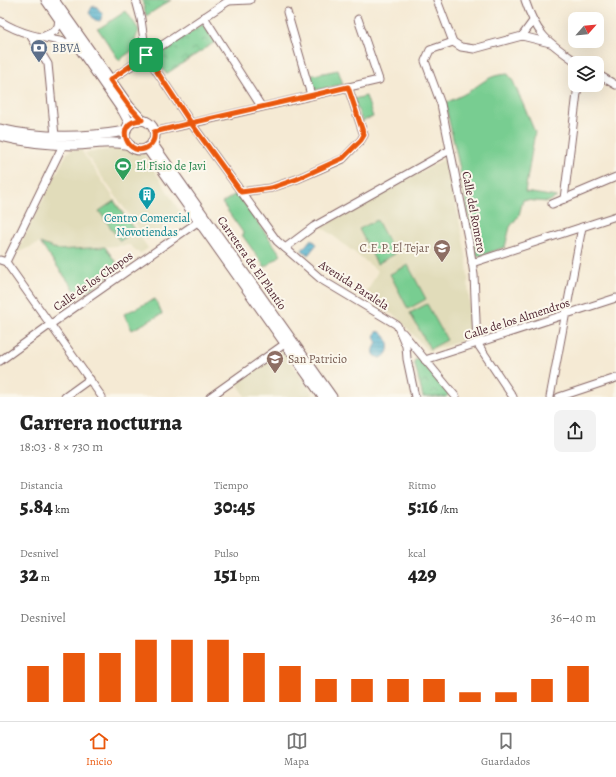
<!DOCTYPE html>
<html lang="es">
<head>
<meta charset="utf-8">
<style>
  body { margin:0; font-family:Alegreya,serif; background:#f2f2f2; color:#222; height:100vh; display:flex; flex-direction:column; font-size:15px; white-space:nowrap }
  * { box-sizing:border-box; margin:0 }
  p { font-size:13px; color:#767676 }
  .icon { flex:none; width:22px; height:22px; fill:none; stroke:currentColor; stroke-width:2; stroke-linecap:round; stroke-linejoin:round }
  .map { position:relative; height:397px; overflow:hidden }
  .side { display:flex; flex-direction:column; background:#fff; flex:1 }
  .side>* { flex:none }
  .needle { width:26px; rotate:63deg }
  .fabs { position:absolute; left:568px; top:12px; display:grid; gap:8px }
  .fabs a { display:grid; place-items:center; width:36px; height:36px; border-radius:8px; background:#fff; box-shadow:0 4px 16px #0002; font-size:20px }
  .pin { position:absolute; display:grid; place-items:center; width:34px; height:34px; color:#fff; margin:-17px; border-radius:8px; box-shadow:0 2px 6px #0006 }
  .round { display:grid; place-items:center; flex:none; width:42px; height:42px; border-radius:8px; background:#f2f2f2 }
  .overview { display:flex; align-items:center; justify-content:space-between; height:68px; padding:0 20px }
  h1 { font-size:22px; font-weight:800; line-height:30px }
  .stats { display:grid; grid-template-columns:repeat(3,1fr); gap:6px; height:68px; padding:4px 20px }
  .stats div { display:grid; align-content:center }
  .stats b { font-size:20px; font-weight:800 }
  .stats small { font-size:11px; font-weight:400 }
  .stats p { font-size:11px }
  .chart { height:112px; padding:8px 20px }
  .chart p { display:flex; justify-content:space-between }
  .chart svg { width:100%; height:72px; margin-top:4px; stroke:#ea580c; stroke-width:6 }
  .dock { display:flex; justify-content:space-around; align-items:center; height:56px; border-top:1px solid #e0e0e0; background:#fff; font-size:11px; color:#767676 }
  .dock a { display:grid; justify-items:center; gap:2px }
  .dock .on { color:#ea580c }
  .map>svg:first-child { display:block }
  .built { fill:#e1dcba }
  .green { fill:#78cd91; stroke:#61765e }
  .park { fill:url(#park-crowns); stroke:#61765e }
  .water { fill:url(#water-rules); stroke:#4b667b }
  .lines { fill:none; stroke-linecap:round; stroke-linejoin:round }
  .minor-casing { stroke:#866666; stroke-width:9 }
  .tertiary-casing { stroke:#866666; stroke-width:11 }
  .minor { stroke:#fff; stroke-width:7 }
  .tertiary { stroke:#fff; stroke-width:9 }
  .route-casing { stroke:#fff; stroke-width:8 }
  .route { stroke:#ea580c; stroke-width:5 }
  .labels { text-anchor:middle; stroke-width:4; stroke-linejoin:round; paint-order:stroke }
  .service-label { font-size:12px; fill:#4e5e75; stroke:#fbf7ec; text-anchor:start }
  .leisure-label { font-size:12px; fill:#27864d; stroke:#fbf7ec; text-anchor:start }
  .street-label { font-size:12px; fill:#4a1f2b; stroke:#fbf7ec }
  .culture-label { font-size:12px; fill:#0d838f; stroke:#fbf7ec }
  .education-label { font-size:12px; fill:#785e54; stroke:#fbf7ec; text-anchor:end }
</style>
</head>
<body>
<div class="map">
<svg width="616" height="397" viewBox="0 0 616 397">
  <defs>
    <pattern id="park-crowns" width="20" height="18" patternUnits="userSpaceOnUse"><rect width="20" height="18" fill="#78cd91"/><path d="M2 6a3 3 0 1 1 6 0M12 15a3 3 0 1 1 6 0" fill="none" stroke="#64a677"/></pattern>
    <pattern id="water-rules" width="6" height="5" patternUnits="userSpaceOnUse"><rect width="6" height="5" fill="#4caecb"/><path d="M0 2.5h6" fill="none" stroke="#418da5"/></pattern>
  </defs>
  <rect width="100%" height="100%" fill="#fbf7ec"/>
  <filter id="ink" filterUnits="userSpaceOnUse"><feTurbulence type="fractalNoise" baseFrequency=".025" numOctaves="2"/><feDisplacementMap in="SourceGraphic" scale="8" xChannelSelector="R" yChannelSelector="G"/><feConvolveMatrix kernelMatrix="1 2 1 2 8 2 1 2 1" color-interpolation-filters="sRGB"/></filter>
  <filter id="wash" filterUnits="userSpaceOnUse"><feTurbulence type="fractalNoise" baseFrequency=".012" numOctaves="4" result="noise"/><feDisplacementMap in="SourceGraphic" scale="16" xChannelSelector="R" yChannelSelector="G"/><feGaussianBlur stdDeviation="0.9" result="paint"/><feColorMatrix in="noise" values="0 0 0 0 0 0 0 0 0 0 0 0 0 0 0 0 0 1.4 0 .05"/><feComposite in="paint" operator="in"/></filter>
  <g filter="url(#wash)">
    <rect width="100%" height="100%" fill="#f5ead4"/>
    <g class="built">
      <path d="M125 147 138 153 144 154 182 215 147 240 85 153Z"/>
      <path d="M72 150H81L148 248 140 254 130 245 58 250 40 243 16 253 67 153Z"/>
      <path d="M443 160H445L448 164 467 261 471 336 469 339 428 351 397 317 364 298 378 271 322 227Z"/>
      <path d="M283 351 313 394 309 397H246L237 383Z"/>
    </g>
    <g class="green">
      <path d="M126 11 139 30 133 45 131 47 133 50 119 60 98 29Z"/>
      <path d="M338 70 343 84 315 90 312 88 309 76Z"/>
      <path d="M508 74 513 81 535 132 525 192 557 197 548 202 523 200 519 215 510 227 505 247 480 256 477 255 459 165 445 103C452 100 461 96 468 92 484 82 488 75 508 74Z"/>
      <path d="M366 96 373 117 362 121 354 99Z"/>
      <path d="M237 193 281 255 265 267 242 235 244 234 222 203Z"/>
      <path d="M114 201 135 231 120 241 99 211Z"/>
      <path d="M377 220 395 254 377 264 359 229Z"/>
      <path d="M40 243 58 250 105 247 120 268 79 296Z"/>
      <path d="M408 265 426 299 408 309 390 274Z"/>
      <path d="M155 299 162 314 132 330 124 314Z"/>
      <path d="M427 304 447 340 430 349 410 313Z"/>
    </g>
    <g class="park">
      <path d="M142 0H171L146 16Z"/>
      <path d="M203 24 215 42 166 74 155 56Z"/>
      <path d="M418 358 449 394 446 397H423L414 361Z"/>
    </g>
    <g class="water">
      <path d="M95 6 97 7 103 15 100 21 95 20 89 13 92 7Z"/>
      <path d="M311 239 317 244 308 255 302 250Z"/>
      <path d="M378 331C390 335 393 355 380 358 371 356 373 349 377 343L374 337 375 334Z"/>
    </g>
  </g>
  <g filter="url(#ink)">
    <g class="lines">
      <defs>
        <g id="minor">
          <path d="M136 0 141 19 146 55 191 123 277 241 322 280 397 325 406 346 407 359 415 397"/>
          <path d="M437 0 453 42 461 47 474 49 522 36 550 43"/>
          <path d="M525 0C537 36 548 42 578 63"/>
          <path d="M228 1 250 0"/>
          <path d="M287 12 311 95"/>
          <path d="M204 17 261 106"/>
          <path d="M0 21C23 36 50 39 76 44"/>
          <path d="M30 35 48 64 55 136"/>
          <path d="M522 36 533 21"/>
          <path d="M42 37 55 31 58 26 59 18"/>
          <path d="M453 42 430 50 425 61 441 104 470 248 474 275 477 343 513 397"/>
          <path d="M597 74 616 85"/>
          <path d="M110 80 230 0"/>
          <path d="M154 132 379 80 358 19"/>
          <path d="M241 192 271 188 297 179 343 159 361 140 364 135 348 87"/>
          <path d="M564 199 578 85"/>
          <path d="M552 204 616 177"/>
          <path d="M285 248 313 227 450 150"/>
          <path d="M0 260 6 262 102 397"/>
          <path d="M6 262 63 145"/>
          <path d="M472 263 616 216"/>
          <path d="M403 333 456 397"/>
          <path d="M425 360 616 298"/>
          <path d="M0 361 51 324 199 221"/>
          <path d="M65 397 90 379"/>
          <path d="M210 397 286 343"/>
          <path d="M550 397 582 227"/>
          <path d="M559 397 616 378"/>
        </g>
        <g id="tertiary">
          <path d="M46 0 123 111 130 124"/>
          <path d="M54 0 129 106 142 120"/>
          <circle cx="140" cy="135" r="15"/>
          <path d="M0 129C41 139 84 138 126 131"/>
          <path d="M0 136C24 142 50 145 74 145 94 145 109 140 130 145"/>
          <path d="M152 143 332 397"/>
          <path d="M147 148 323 397"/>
        </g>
      </defs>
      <use href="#minor" class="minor-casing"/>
      <use href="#tertiary" class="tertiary-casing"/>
      <use href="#minor" class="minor"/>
      <use href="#tertiary" class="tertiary"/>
    </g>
  </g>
  <g class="lines" filter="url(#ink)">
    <defs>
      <path id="route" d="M146 55 110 80 129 106 142 120C111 121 129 162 149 146 153 143 155 138 154 132L191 123 241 192 271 188 297 179 343 158 361 140 364 135 348 87 191 123 146 55"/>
    </defs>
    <use href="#route" class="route-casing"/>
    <use href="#route" class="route"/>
  </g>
  <defs>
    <symbol id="bank-pin" viewBox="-11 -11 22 30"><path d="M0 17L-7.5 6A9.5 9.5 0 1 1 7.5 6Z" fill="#5c6f8a" stroke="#fbf7ec"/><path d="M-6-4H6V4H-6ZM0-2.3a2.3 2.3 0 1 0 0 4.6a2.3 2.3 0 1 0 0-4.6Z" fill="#fff"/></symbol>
    <symbol id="stadium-pin" viewBox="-11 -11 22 30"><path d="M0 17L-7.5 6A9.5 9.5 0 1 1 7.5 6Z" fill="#2e9e5b" stroke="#fbf7ec"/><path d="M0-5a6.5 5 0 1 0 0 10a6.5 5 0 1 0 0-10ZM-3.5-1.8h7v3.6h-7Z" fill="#fff"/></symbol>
    <symbol id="building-pin" viewBox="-11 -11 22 30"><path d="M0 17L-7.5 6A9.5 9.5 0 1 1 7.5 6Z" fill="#0f9aa8" stroke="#fbf7ec"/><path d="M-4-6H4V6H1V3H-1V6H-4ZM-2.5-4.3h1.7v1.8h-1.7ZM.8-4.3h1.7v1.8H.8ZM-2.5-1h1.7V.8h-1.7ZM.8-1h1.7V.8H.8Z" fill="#fff"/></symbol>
    <symbol id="school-pin" viewBox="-11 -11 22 30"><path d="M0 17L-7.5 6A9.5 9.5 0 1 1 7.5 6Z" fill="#8d6e63" stroke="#fbf7ec"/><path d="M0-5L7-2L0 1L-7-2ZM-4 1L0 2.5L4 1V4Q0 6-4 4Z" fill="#fff"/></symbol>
  </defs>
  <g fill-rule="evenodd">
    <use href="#bank-pin" x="29" y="38" width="20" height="27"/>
    <use href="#stadium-pin" x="113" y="156" width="20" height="27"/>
    <use href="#building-pin" x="137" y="185" width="20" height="27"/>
    <use href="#school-pin" x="432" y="238" width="20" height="27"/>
    <use href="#school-pin" x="265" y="349" width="20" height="27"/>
  </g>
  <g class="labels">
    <g class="service-label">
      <text x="52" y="52">BBVA</text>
    </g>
    <g class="leisure-label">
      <text x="136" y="170">El Fisio de Javi</text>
    </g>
    <g class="street-label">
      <text transform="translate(474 212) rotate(79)" y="4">Calle del Romero</text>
      <text transform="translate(252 263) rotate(55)" y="4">Carretera de El Plantío</text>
      <text transform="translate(93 281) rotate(-35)" y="4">Calle de los Chopos</text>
      <text transform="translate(354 285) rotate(33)" y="4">Avenida Paralela</text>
      <text transform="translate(517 319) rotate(-18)" y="4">Calle de los Almendros</text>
    </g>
    <g class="culture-label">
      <text x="147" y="222">Centro Comercial<tspan x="147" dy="14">Novotiendas</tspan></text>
    </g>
    <g class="education-label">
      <text x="429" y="252">C.E.P. El Tejar</text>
      <text x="288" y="363" text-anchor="start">San Patricio</text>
    </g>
  </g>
</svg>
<div class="fabs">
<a><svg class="needle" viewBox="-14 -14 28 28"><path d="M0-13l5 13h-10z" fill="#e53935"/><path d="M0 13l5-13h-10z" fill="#767676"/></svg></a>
<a><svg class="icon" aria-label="layers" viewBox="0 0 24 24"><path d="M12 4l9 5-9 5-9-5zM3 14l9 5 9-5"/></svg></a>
</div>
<div class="pin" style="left:146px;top:55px;background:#1e9e55"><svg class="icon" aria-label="arrive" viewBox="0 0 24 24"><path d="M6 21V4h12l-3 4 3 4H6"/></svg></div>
</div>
<section class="side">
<div class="overview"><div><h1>Carrera nocturna</h1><p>18:03 · 8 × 730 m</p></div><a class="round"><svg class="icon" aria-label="share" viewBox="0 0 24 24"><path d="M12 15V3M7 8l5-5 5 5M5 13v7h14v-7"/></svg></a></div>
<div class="stats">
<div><p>Distancia</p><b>5.84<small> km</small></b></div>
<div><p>Tiempo</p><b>30:45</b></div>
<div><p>Ritmo</p><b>5:16<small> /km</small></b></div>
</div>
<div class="stats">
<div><p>Desnivel</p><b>32<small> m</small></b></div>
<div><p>Pulso</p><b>151<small> bpm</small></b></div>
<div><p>kcal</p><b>429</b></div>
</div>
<div class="chart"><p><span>Desnivel</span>36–40 m</p>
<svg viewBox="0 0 160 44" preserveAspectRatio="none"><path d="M5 44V22M15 44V14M25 44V14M35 44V6M45 44V6M55 44V6M65 44V14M75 44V22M85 44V30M95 44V30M105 44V30M115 44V30M125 44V38M135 44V38M145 44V30M155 44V22"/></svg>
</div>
</section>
<nav class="dock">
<a class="on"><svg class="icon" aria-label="home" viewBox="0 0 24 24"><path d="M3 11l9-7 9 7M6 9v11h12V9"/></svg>Inicio</a>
<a><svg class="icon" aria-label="map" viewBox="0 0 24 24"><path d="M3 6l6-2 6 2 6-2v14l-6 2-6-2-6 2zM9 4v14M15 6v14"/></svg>Mapa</a>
<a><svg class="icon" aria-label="saved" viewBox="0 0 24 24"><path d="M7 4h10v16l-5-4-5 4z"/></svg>Guardados</a>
</nav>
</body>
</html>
